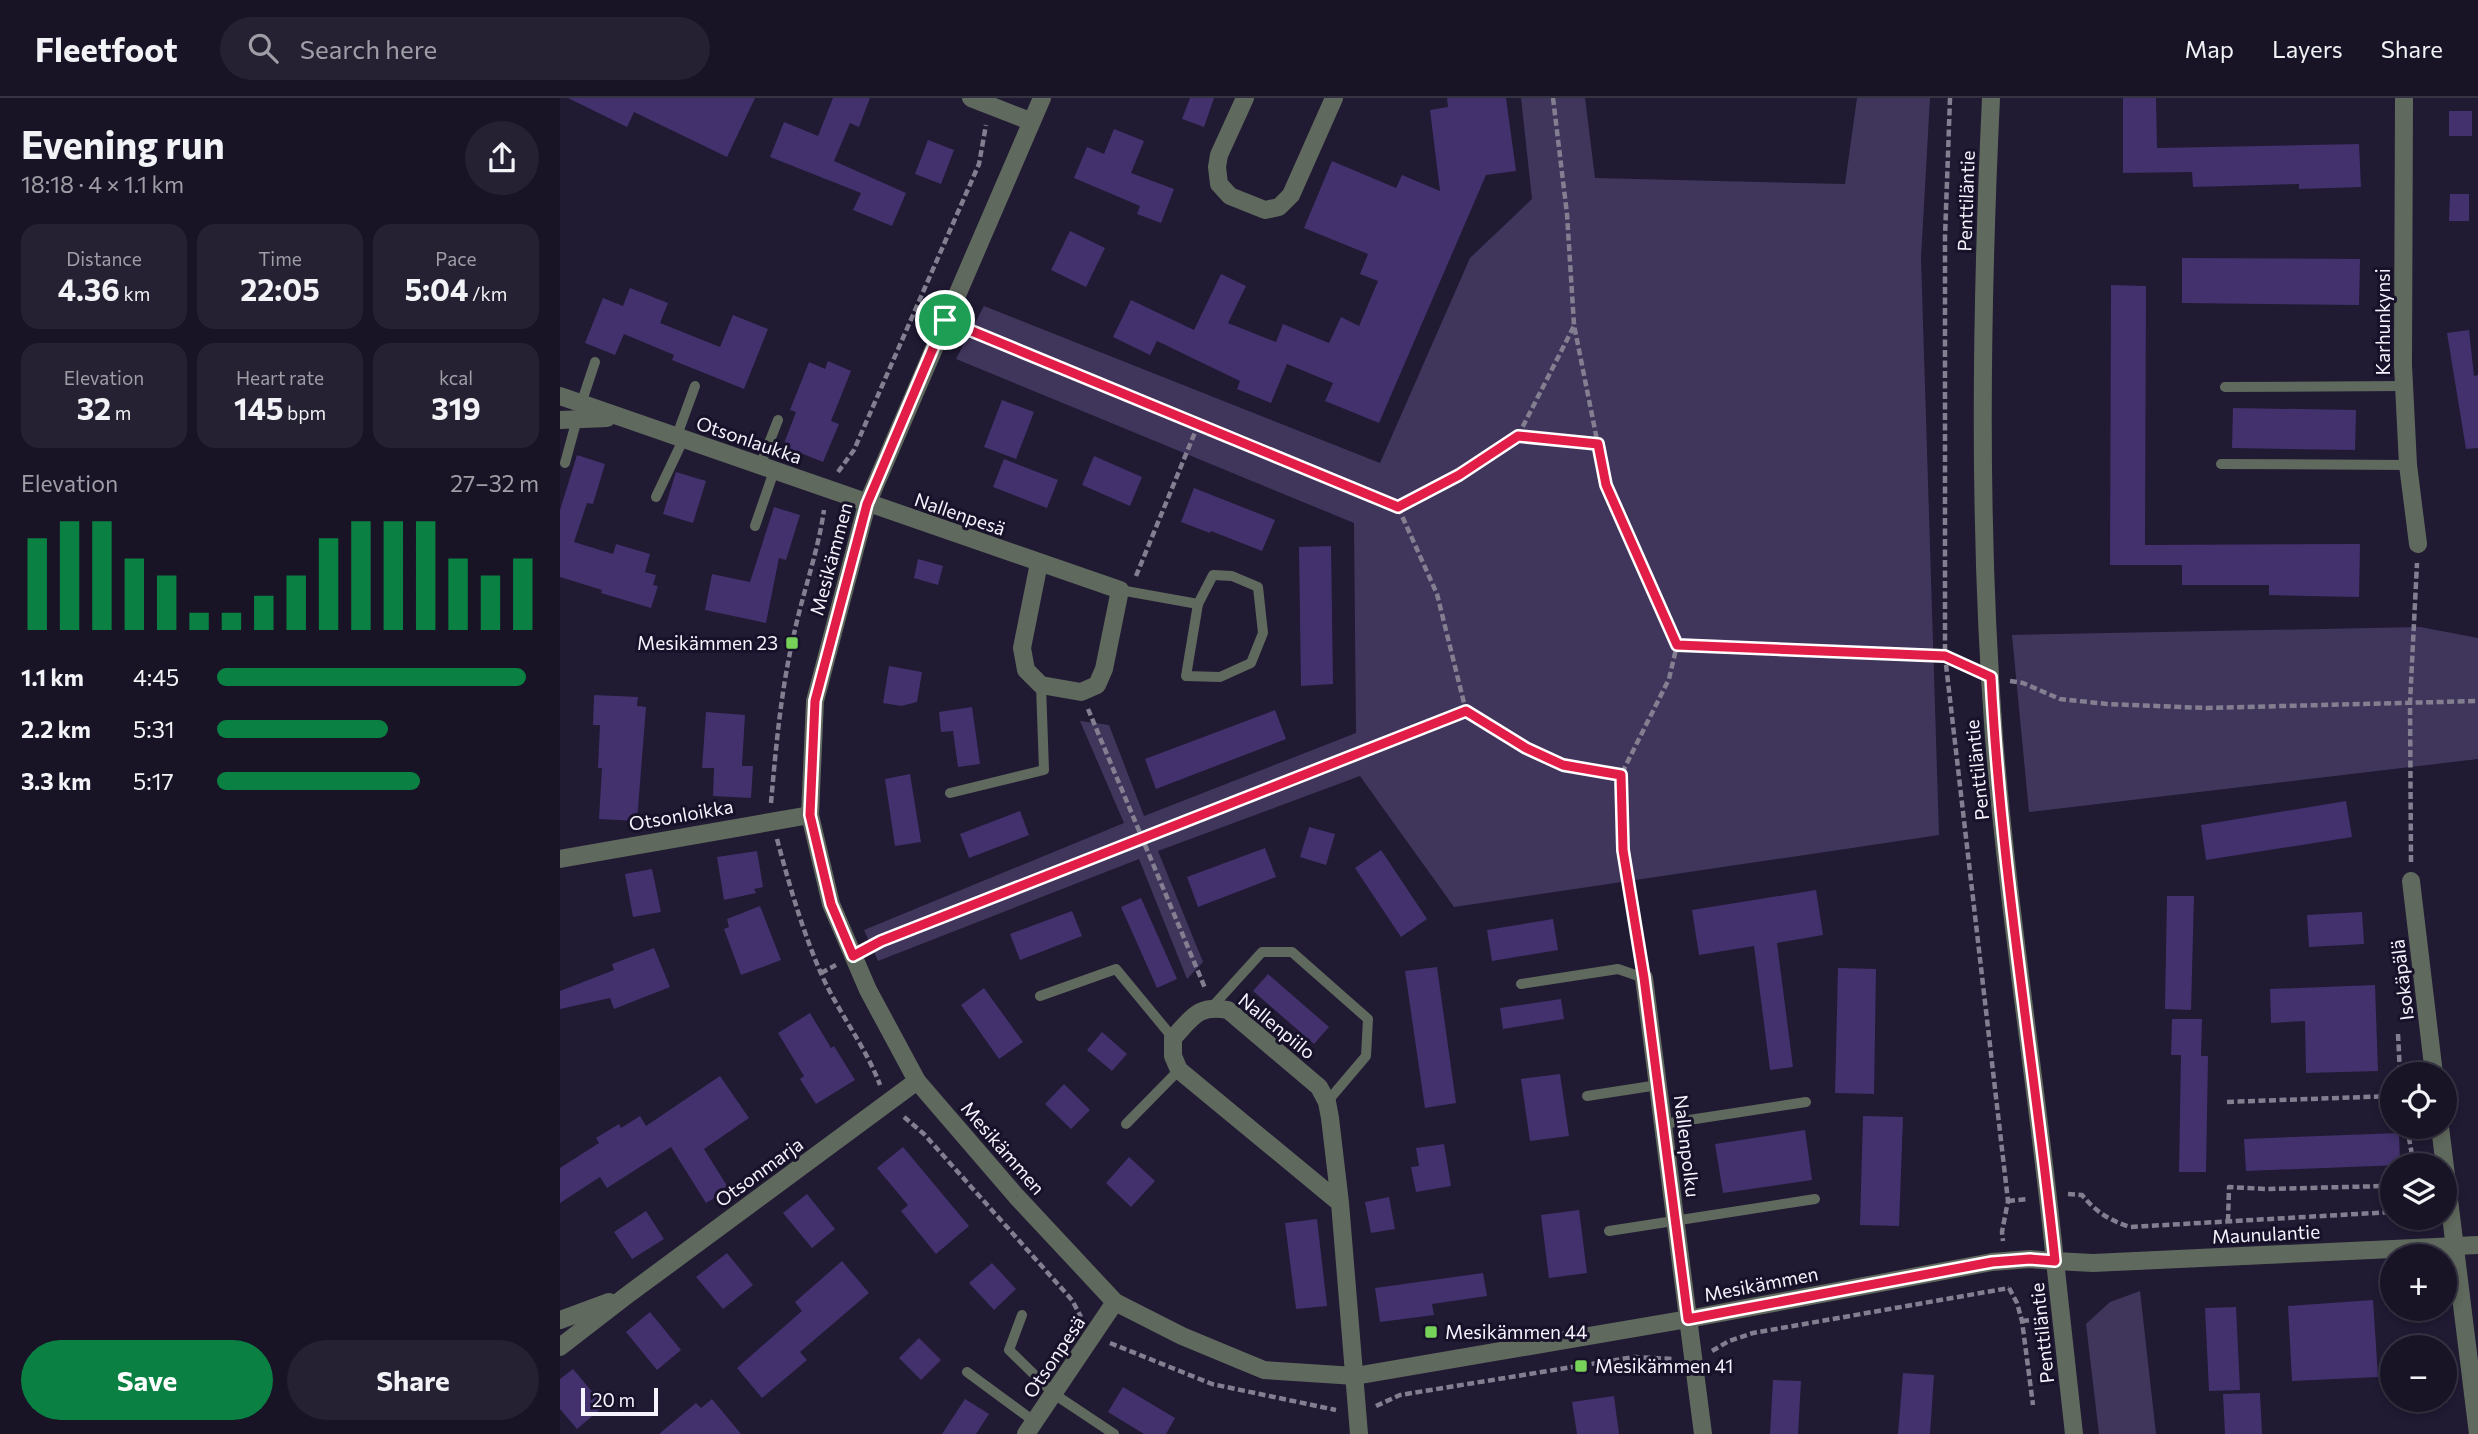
<!DOCTYPE html>
<html lang="en">
<head>
<meta charset="utf-8">
<style>
  body { margin:0; font-family:Commissioner,sans-serif; background:#252132; color:#f1f3f6; height:100vh; display:flex; flex-direction:column; font-size:26px; white-space:nowrap }
  * { box-sizing:border-box; margin:0 }
  p { font-size:23px; color:#9f9ea7 }
  .icon { flex:none; width:38px; height:38px; fill:none; stroke:currentColor; stroke-width:2; stroke-linecap:round; stroke-linejoin:round }
  .map { position:relative; flex:1; overflow:hidden }
  .sheet { display:flex; flex-direction:column; background:#181426; width:560px }
  .sheet>* { flex:none }
  .tools { position:absolute; left:1820px; top:964px; display:grid; gap:14px }
  .tools a { display:grid; place-items:center; width:77px; height:77px; border-radius:50%; background:#181426; box-shadow:0 4px 10px #0003,0 0 0 2px #363343; font-size:35px }
  .scale { position:absolute; left:21px; bottom:18px; width:77px; box-sizing:border-box; padding-left:7px; border:4px solid #f5f3fd; border-top:0; font-size:19px; line-height:24px; white-space:nowrap; color:#f5f3fd; -webkit-text-stroke:5px #171129; paint-order:stroke }
  .pin { position:absolute; display:grid; place-items:center; width:60px; height:60px; color:#fff; margin:-30px; border:4px solid #fff; border-radius:50%; box-shadow:0 2px 7px #0007 }
  .round { display:grid; place-items:center; flex:none; width:74px; height:74px; border-radius:37px; background:#252132 }
  .summary { display:flex; align-items:center; justify-content:space-between; height:119px; padding:0 21px }
  h1 { font-size:38px; font-weight:700; line-height:52px }
  .metrics { display:grid; grid-template-columns:repeat(3,1fr); gap:10px; height:119px; padding:7px 21px }
  .metrics div { display:grid; align-content:center; border-radius:18px; background:#252132; text-align:center }
  .metrics b { font-size:30px; font-weight:700 }
  .metrics small { font-size:19px; font-weight:400 }
  .metrics p { font-size:19px }
  .chart { height:196px; padding:14px 21px }
  .chart p { display:flex; justify-content:space-between }
  .chart svg { width:100%; height:126px; margin-top:7px; stroke:#0b8043; stroke-width:6 }
  .cta { display:flex; gap:14px; margin-top:auto; padding:14px 21px }
  .cta a { flex:1; height:80px; border-radius:42px; background:#0b8043; color:#fff; font-size:28px; font-weight:700; line-height:80px; text-align:center }
  .cta a+a { background:#252132; color:#f1f3f6 }
  ul { padding:0 21px; list-style:none; font-size:23px }
  li { display:grid; grid-template-columns:112px 84px 1fr; align-items:center; height:52px }
  li i { height:18px; border-radius:9px; background:#0b8043 }
  header { display:flex; align-items:center; gap:42px; box-sizing:border-box; height:98px; padding:0 35px; background:#181426; border-bottom:2px solid #363343 }
  header strong { font-size:33px }
  nav { display:flex; gap:38px; margin-inline-start:auto; font-size:24px }
  .search { width:490px; height:63px; background:#252132; display:flex; align-items:center; gap:18px; box-sizing:border-box; padding:0 24px; border-radius:38px; color:#9f9ea7; font-size:26px }
  main { display:flex; flex:1; min-height:0 }
  .map>svg:first-child { display:block }
  .green { fill:#40365c }
  .building { fill:#42316c }
  .lines { fill:none; stroke-linecap:round; stroke-linejoin:round }
  .path { stroke:#837f91; stroke-width:4.5; stroke-dasharray:7 3.5; stroke-linecap:butt }
  .service { stroke:#60695d; stroke-width:10 }
  .minor { stroke:#60695d; stroke-width:18 }
  .tertiary { stroke:#60695d; stroke-width:18 }
  .route-casing { stroke:#fff; stroke-width:14 }
  .route { stroke:#e11d48; stroke-width:9 }
  .poi-dot { fill:#77d259; stroke:#171129; stroke-width:2.5 }
  .labels { text-anchor:middle; stroke-width:6; stroke-linejoin:round; paint-order:stroke }
  .street-label { font-size:19px; fill:#f5f3fd; stroke:#171129 }
  .poi-label { font-size:19px; fill:#f5f3fd; stroke:#171129; text-anchor:start }
</style>
</head>
<body>
<header>
<strong>Fleetfoot</strong>
<div class="search"><svg class="icon" aria-label="search" viewBox="0 0 24 24"><circle cx="10" cy="10" r="6"/><path d="M15 15l6 6"/></svg>Search here</div>
<nav><a>Map</a><a>Layers</a><a>Share</a></nav>
</header>
<main>
<section class="sheet">
<div class="summary"><div><h1>Evening run</h1><p>18:18 · 4 × 1.1 km</p></div><a class="round"><svg class="icon" aria-label="share" viewBox="0 0 24 24"><path d="M12 15V3M7 8l5-5 5 5M5 13v7h14v-7"/></svg></a></div>
<div class="metrics">
<div><p>Distance</p><b>4.36<small> km</small></b></div>
<div><p>Time</p><b>22:05</b></div>
<div><p>Pace</p><b>5:04<small> /km</small></b></div>
</div>
<div class="metrics">
<div><p>Elevation</p><b>32<small> m</small></b></div>
<div><p>Heart rate</p><b>145<small> bpm</small></b></div>
<div><p>kcal</p><b>319</b></div>
</div>
<div class="chart"><p><span>Elevation</span>27–32 m</p>
<svg viewBox="0 0 160 44" preserveAspectRatio="none"><path d="M5 44V12M15 44V6M25 44V6M35 44V19M45 44V25M55 44V38M65 44V38M75 44V32M85 44V25M95 44V12M105 44V6M115 44V6M125 44V6M135 44V19M145 44V25M155 44V19"/></svg>
</div>
<ul>
<li><b>1.1 km</b>4:45<i style="width:96%"></i></li>
<li><b>2.2 km</b>5:31<i style="width:53%"></i></li>
<li><b>3.3 km</b>5:17<i style="width:63%"></i></li>
</ul>
<div class="cta"><a>Save</a><a>Share</a></div>
</section>
<div class="map">
<svg width="1918" height="1336" viewBox="0 0 1918 1336">
  <rect width="100%" height="100%" fill="#201a33"/>
  <g class="green">
    <path d="M961 0H1025L1035 80 1285 86 1297 0H1370L1361 160 1379 737 894 809 800 678 598 753 643 864 627 881 579 761 318 863 304 832 564 725 520 623 549 627 584 718 796 635 794 425 396 261 424 208 820 365 910 160 972 101Z"/>
    <path d="M1860 529 1918 540V661L1469 714 1452 537Z"/>
    <path d="M1580 1193 1596 1336H1539L1526 1226 1550 1204Z"/>
  </g>
  <g class="building">
    <path d="M8 0H195L167 59 74 14 67 29Z"/>
    <path d="M273 0H310L299 29 290 25 274 63 346 95 332 128 293 112 301 95 210 59 224 24 258 38Z"/>
    <path d="M630 0H654L644 29 622 21Z"/>
    <path d="M887 0H946L956 73 926 77 819 325 765 303 773 285 727 266 711 305 677 291 680 283 597 243 590 257 553 239 571 202 634 232 661 176 686 188 668 225 716 244 723 226 769 245 781 219 799 228 818 183 800 176 808 156 744 130 772 63 836 90 842 77 880 93 870 12 888 9Z"/>
    <path d="M1563 0H1596L1597 50 1799 46 1801 89 1739 91V86L1633 89 1632 74 1563 75Z"/>
    <rect x="1889" y="13" width="23" height="25"/>
    <path d="M554 31 584 43 571 75 614 91 601 125 577 116 580 108 514 80 527 49 544 56Z"/>
    <path d="M368 42 394 52 381 86 355 76Z"/>
    <path d="M1890 96H1909V123H1889Z"/>
    <path d="M510 133 545 150 526 189 491 172Z"/>
    <path d="M1622 160 1800 161 1799 207 1622 205Z"/>
    <path d="M1551 187 1586 188 1585 447 1800 446 1799 499 1709 497V487H1622V467H1550Z"/>
    <path d="M70 190 108 205 100 225 160 249 173 217 208 231 184 291 112 262 114 257 64 236 55 257 25 245 43 200 63 208Z"/>
    <path d="M1909 232 1914 278 1918 277V350L1906 351 1887 235Z"/>
    <path d="M268 263 291 273 271 323 279 326 263 364 223 348 236 314 230 312 249 264 265 271Z"/>
    <path d="M442 302 474 314 456 361 424 349Z"/>
    <path d="M1673 310 1796 312 1795 352 1672 350Z"/>
    <path d="M17 357 45 366 33 406 27 405 14 444 53 456 56 446 90 456 85 474 96 477 93 487 98 488 91 510 41 495 42 492 0 479V412Z"/>
    <path d="M534 358 582 379 570 408 522 387Z"/>
    <path d="M444 361 498 382 487 410 433 389Z"/>
    <path d="M116 374 146 383 133 425 103 416Z"/>
    <path d="M634 390 715 422 702 453 651 433 650 435 621 424Z"/>
    <path d="M214 409 240 417 226 462 219 460 206 525 145 512 152 476 190 484Z"/>
    <path d="M771 448 773 586 741 588 739 449Z"/>
    <path d="M358 461 383 468 378 487 354 480Z"/>
    <path d="M329 568 362 574 357 604 341 608 323 605Z"/>
    <path d="M34 597 78 599 77 608 86 609 77 723 39 721 42 670H38L40 627H33Z"/>
    <path d="M412 609 420 666 398 669 393 633 381 634 379 614Z"/>
    <path d="M715 612 726 641 596 691 585 661Z"/>
    <path d="M146 614 185 617 182 668H193L191 700 153 698 154 670H142Z"/>
    <path d="M350 676 361 744 335 748 325 681Z"/>
    <path d="M1786 703 1792 739 1646 762 1641 727Z"/>
    <path d="M460 713 469 737 409 760 400 736Z"/>
    <path d="M749 729 775 736 766 767 740 759Z"/>
    <path d="M705 750 716 779 638 809 627 779Z"/>
    <path d="M821 752 867 821 841 839 795 770Z"/>
    <path d="M197 753 203 789 194 791 196 795 164 802 157 759Z"/>
    <path d="M92 771 101 814 73 819 65 776Z"/>
    <path d="M1256 792 1263 837 1217 845 1233 969 1210 972 1194 848 1139 857 1132 812Z"/>
    <path d="M1607 798H1634L1631 912 1605 911Z"/>
    <path d="M581 800 617 881 597 890 561 809Z"/>
    <path d="M200 808 221 862 181 877 164 831 169 829 167 821Z"/>
    <path d="M512 813 522 838 460 862 450 836Z"/>
    <path d="M1802 814 1804 846 1749 849 1747 817Z"/>
    <path d="M993 821 998 852 932 863 927 832Z"/>
    <path d="M94 850 110 889 54 911 50 900 0 911V893L54 872 52 866Z"/>
    <path d="M877 869 896 1005 865 1010 845 873Z"/>
    <path d="M1278 870 1316 871 1314 996 1275 995Z"/>
    <path d="M708 876 769 929 754 946 693 893Z"/>
    <path d="M1815 887 1818 973 1746 975 1745 923 1711 925 1710 891Z"/>
    <path d="M424 890 463 944 439 961 401 907Z"/>
    <path d="M1001 901 1004 921 943 931 940 910Z"/>
    <path d="M250 915 271 950 274 948 295 982 256 1006 240 981 244 978 218 935Z"/>
    <path d="M1612 921H1642L1641 958H1648L1646 1074H1619L1621 957H1611Z"/>
    <path d="M542 934 567 956 552 973 527 952Z"/>
    <path d="M1000 976 1009 1038 970 1043 961 981Z"/>
    <path d="M160 978 189 1020 144 1051 169 1091 146 1105 111 1049 47 1090 40 1079 0 1105V1070L39 1045 36 1040 59 1026 61 1030 80 1018 86 1028Z"/>
    <path d="M504 986 530 1012 511 1031 485 1006Z"/>
    <path d="M1303 1018 1343 1019 1339 1128 1300 1127Z"/>
    <path d="M1245 1032 1252 1082 1163 1095 1155 1046Z"/>
    <path d="M1839 1035 1840 1067 1686 1073 1684 1041Z"/>
    <path d="M884 1046 891 1088 856 1094 851 1069 859 1068 856 1050Z"/>
    <path d="M343 1049 409 1128 376 1156 341 1113 348 1107 317 1070Z"/>
    <path d="M569 1059 595 1083 571 1109 546 1085Z"/>
    <path d="M247 1096 275 1131 252 1150 223 1115Z"/>
    <path d="M829 1099 835 1131 811 1135 805 1104Z"/>
    <path d="M1019 1112 1027 1175 989 1180 981 1117Z"/>
    <path d="M86 1113 104 1141 72 1161 54 1134Z"/>
    <path d="M757 1121 767 1208 736 1211 725 1125Z"/>
    <path d="M167 1155 193 1187 163 1211 136 1179Z"/>
    <path d="M282 1163 309 1195 240 1254 247 1262 202 1300 177 1270 242 1213 235 1204Z"/>
    <path d="M432 1165 456 1191 434 1212 409 1185Z"/>
    <path d="M923 1175 927 1198 872 1206 874 1217 820 1224 815 1190Z"/>
    <path d="M1813 1202 1818 1279 1732 1283 1728 1208Z"/>
    <path d="M1676 1209 1680 1292 1649 1293 1645 1210Z"/>
    <path d="M90 1214 121 1252 97 1272 66 1234Z"/>
    <path d="M359 1240 381 1262 361 1282 339 1260Z"/>
    <path d="M13 1271 44 1308 17 1331 0 1311V1281Z"/>
    <path d="M1343 1275 1374 1277 1370 1336H1338Z"/>
    <path d="M1213 1282 1241 1283 1238 1336H1210Z"/>
    <path d="M563 1289 615 1320 606 1336H584L548 1314Z"/>
    <path d="M1700 1295 1702 1336H1665L1663 1296Z"/>
    <path d="M1054 1298 1059 1336H1017L1012 1304Z"/>
    <path d="M152 1301 181 1336H99L136 1305 141 1310Z"/>
    <path d="M405 1301 429 1316 416 1336H382Z"/>
  </g>
  <g class="lines">
    <g class="path">
      <path d="M993 0 1007 116 1014 227 1046 387 1117 547 1385 558 1409 569"/>
      <path d="M1390 0 1385 139V558L1448 1103 1442 1134 1443 1143"/>
      <path d="M405 231 838 409"/>
      <path d="M958 338 1014 228"/>
      <path d="M1038 346 958 338 899 377 838 409 877 496 906 613 966 650 1003 667 1061 677"/>
      <path d="M278 374 294 352 419 66 426 27"/>
      <path d="M576 478 638 327"/>
      <path d="M1450 583 1463 585 1500 601 1547 606 1646 610 1918 603"/>
      <path d="M528 611 645 890"/>
      <path d="M211 705C216 648 221 592 234 536 243 494 258 454 264 412"/>
      <path d="M217 741C229 786 242 831 260 873 277 913 305 947 320 987"/>
      <path d="M1851 764 1850 605 1857 465"/>
      <path d="M312 848 906 613"/>
      <path d="M1081 862 1063 752 1061 677 1109 581 1117 547"/>
      <path d="M261 875 276 867"/>
      <path d="M1838 936 1840 976"/>
      <path d="M1667 1004 1832 998"/>
      <path d="M344 1019 364 1036 512 1202 521 1219"/>
      <path d="M1847 1029 1854 1068"/>
      <path d="M1508 1096 1522 1097C1536 1114 1549 1122 1570 1129L1832 1114"/>
      <path d="M1448 1103 1468 1101"/>
      <path d="M1668 1123 1669 1089 1706 1091 1825 1088 1832 1085"/>
      <path d="M1449 1190 1457 1205 1462 1223 1473 1307"/>
      <path d="M1462 1223 1482 1221"/>
      <path d="M550 1245 652 1286 776 1312"/>
      <path d="M1152 1253 1169 1243 1193 1235 1449 1190"/>
      <path d="M816 1308 840 1297 1074 1259 1113 1261"/>
    </g>
    <g class="service">
      <path d="M1665 289 1844 288"/>
      <path d="M21 306 35 264"/>
      <path d="M116 340 135 288"/>
      <path d="M5 365 17 321"/>
      <path d="M1661 366 1848 367"/>
      <path d="M200 368 218 322"/>
      <path d="M96 399 123 342"/>
      <path d="M195 428 214 373"/>
      <path d="M653 477 672 478 698 489 703 535 691 565 660 579 626 578 638 506Z"/>
      <path d="M560 492 638 506"/>
      <path d="M390 695 484 672 481 587"/>
      <path d="M961 886 1058 871 1084 880"/>
      <path d="M480 898 556 871 613 940"/>
      <path d="M652 909 702 854H732L808 921 806 958 767 1004"/>
      <path d="M1027 998 1098 987"/>
      <path d="M566 1026 619 972"/>
      <path d="M1103 1026 1246 1004"/>
      <path d="M1049 1133 1255 1101"/>
      <path d="M462 1217 449 1252 494 1296 554 1336"/>
      <path d="M407 1274 475 1324"/>
    </g>
    <g class="minor">
      <path d="M411 0 470 23"/>
      <path d="M482 0 307 406 255 603 250 717 271 806 308 892 357 983 456 1098 555 1204 622 1238 704 1272 795 1278 1128 1221 1432 1164 1470 1161 1495 1163 1514 1336"/>
      <path d="M685 0 659 57 657 69 659 86 670 98 705 112 719 109 731 97 774 0"/>
      <path d="M1844 0 1843 267 1848 367 1858 446"/>
      <path d="M0 298 560 492 544 571 537 587 521 594 481 587 466 572 462 550 479 465"/>
      <path d="M0 322 47 320"/>
      <path d="M0 761 250 717"/>
      <path d="M1851 783 1874 976"/>
      <path d="M1084 880 1143 1336"/>
      <path d="M1880 1029 1918 1336"/>
      <path d="M780 1105 619 972 613 958V940C632 920 638 906 668 912L759 989 767 1004 770 1020 780 1105 799 1336"/>
      <path d="M0 1222 49 1204"/>
      <path d="M0 1249 66 1198 357 983"/>
      <path d="M466 1336 555 1204"/>
    </g>
    <path class="tertiary" d="M1431 0C1421 212 1418 427 1434 639 1448 814 1477 988 1495 1163L1533 1165 1918 1147"/>
  </g>
  <g class="lines">
    <defs>
      <path id="route" d="M385 222 838 409 899 377 958 338 1038 346 1046 387 1117 547 1385 558 1431 579C1441 775 1475 968 1495 1163L1470 1161 1432 1164 1128 1221 1084 880 1063 752 1061 677 1003 667 966 650 906 613 321 843 293 858 271 806 250 717 255 603 307 406Z"/>
    </defs>
    <use href="#route" class="route-casing"/>
    <use href="#route" class="route"/>
  </g>
  <g class="poi-dot">
    <rect x="225" y="538" width="14" height="14" rx="3.5"/>
    <rect x="864" y="1227" width="14" height="14" rx="3.5"/>
    <rect x="1014" y="1261" width="14" height="14" rx="3.5"/>
  </g>
  <g class="labels">
    <g class="street-label">
      <text transform="translate(1406 103) rotate(-88)" y="7">Penttiläntie</text>
      <text transform="translate(1823 224) rotate(-90)" y="7">Karhunkynsi</text>
      <text transform="translate(189 342) rotate(19)" y="7">Otsonlaukka</text>
      <text transform="translate(400 416) rotate(19)" y="7">Nallenpesä</text>
      <text transform="translate(271 461) rotate(-75)" y="7">Mesikämmen</text>
      <text transform="translate(1417 672) rotate(-96)" y="7">Penttiläntie</text>
      <text transform="translate(121 717) rotate(-10)" y="7">Otsonloikka</text>
      <text transform="translate(1842 882) rotate(-97)" y="7">Isokäpälä</text>
      <text transform="translate(717 928) rotate(39)" y="7">Nallenpiilo</text>
      <text transform="translate(1127 1048) rotate(83)" y="7">Nallenpolku</text>
      <text transform="translate(443 1050) rotate(49)" y="7">Mesikämmen</text>
      <text transform="translate(199 1074) rotate(-36)" y="7">Otsonmarja</text>
      <text transform="translate(1706 1136) rotate(-3)" y="7">Maunulantie</text>
      <text transform="translate(1201 1186) rotate(-11)" y="7">Mesikämmen</text>
      <text transform="translate(1482 1235) rotate(-96)" y="7">Penttiläntie</text>
      <text transform="translate(494 1259) rotate(-56)" y="7">Otsonpesä</text>
    </g>
    <g class="poi-label">
      <text x="218" y="552" text-anchor="end">Mesikämmen 23</text>
      <text x="885" y="1241">Mesikämmen 44</text>
      <text x="1035" y="1275">Mesikämmen 41</text>
    </g>
  </g>
</svg>
<div class="tools">
<a><svg class="icon" aria-label="locate" viewBox="0 0 24 24"><circle cx="12" cy="12" r="6"/><path d="M12 2v4M12 18v4M2 12h4M18 12h4"/></svg></a>
<a><svg class="icon" aria-label="layers" viewBox="0 0 24 24"><path d="M12 4l9 5-9 5-9-5zM3 14l9 5 9-5"/></svg></a>
<a>+</a>
<a>−</a>
</div>
<div class="scale">20 m</div>
<div class="pin" style="left:385px;top:222px;background:#1e9e55"><svg class="icon" aria-label="arrive" viewBox="0 0 24 24"><path d="M6 21V4h12l-3 4 3 4H6"/></svg></div>
</div>
</main>
</body>
</html>
